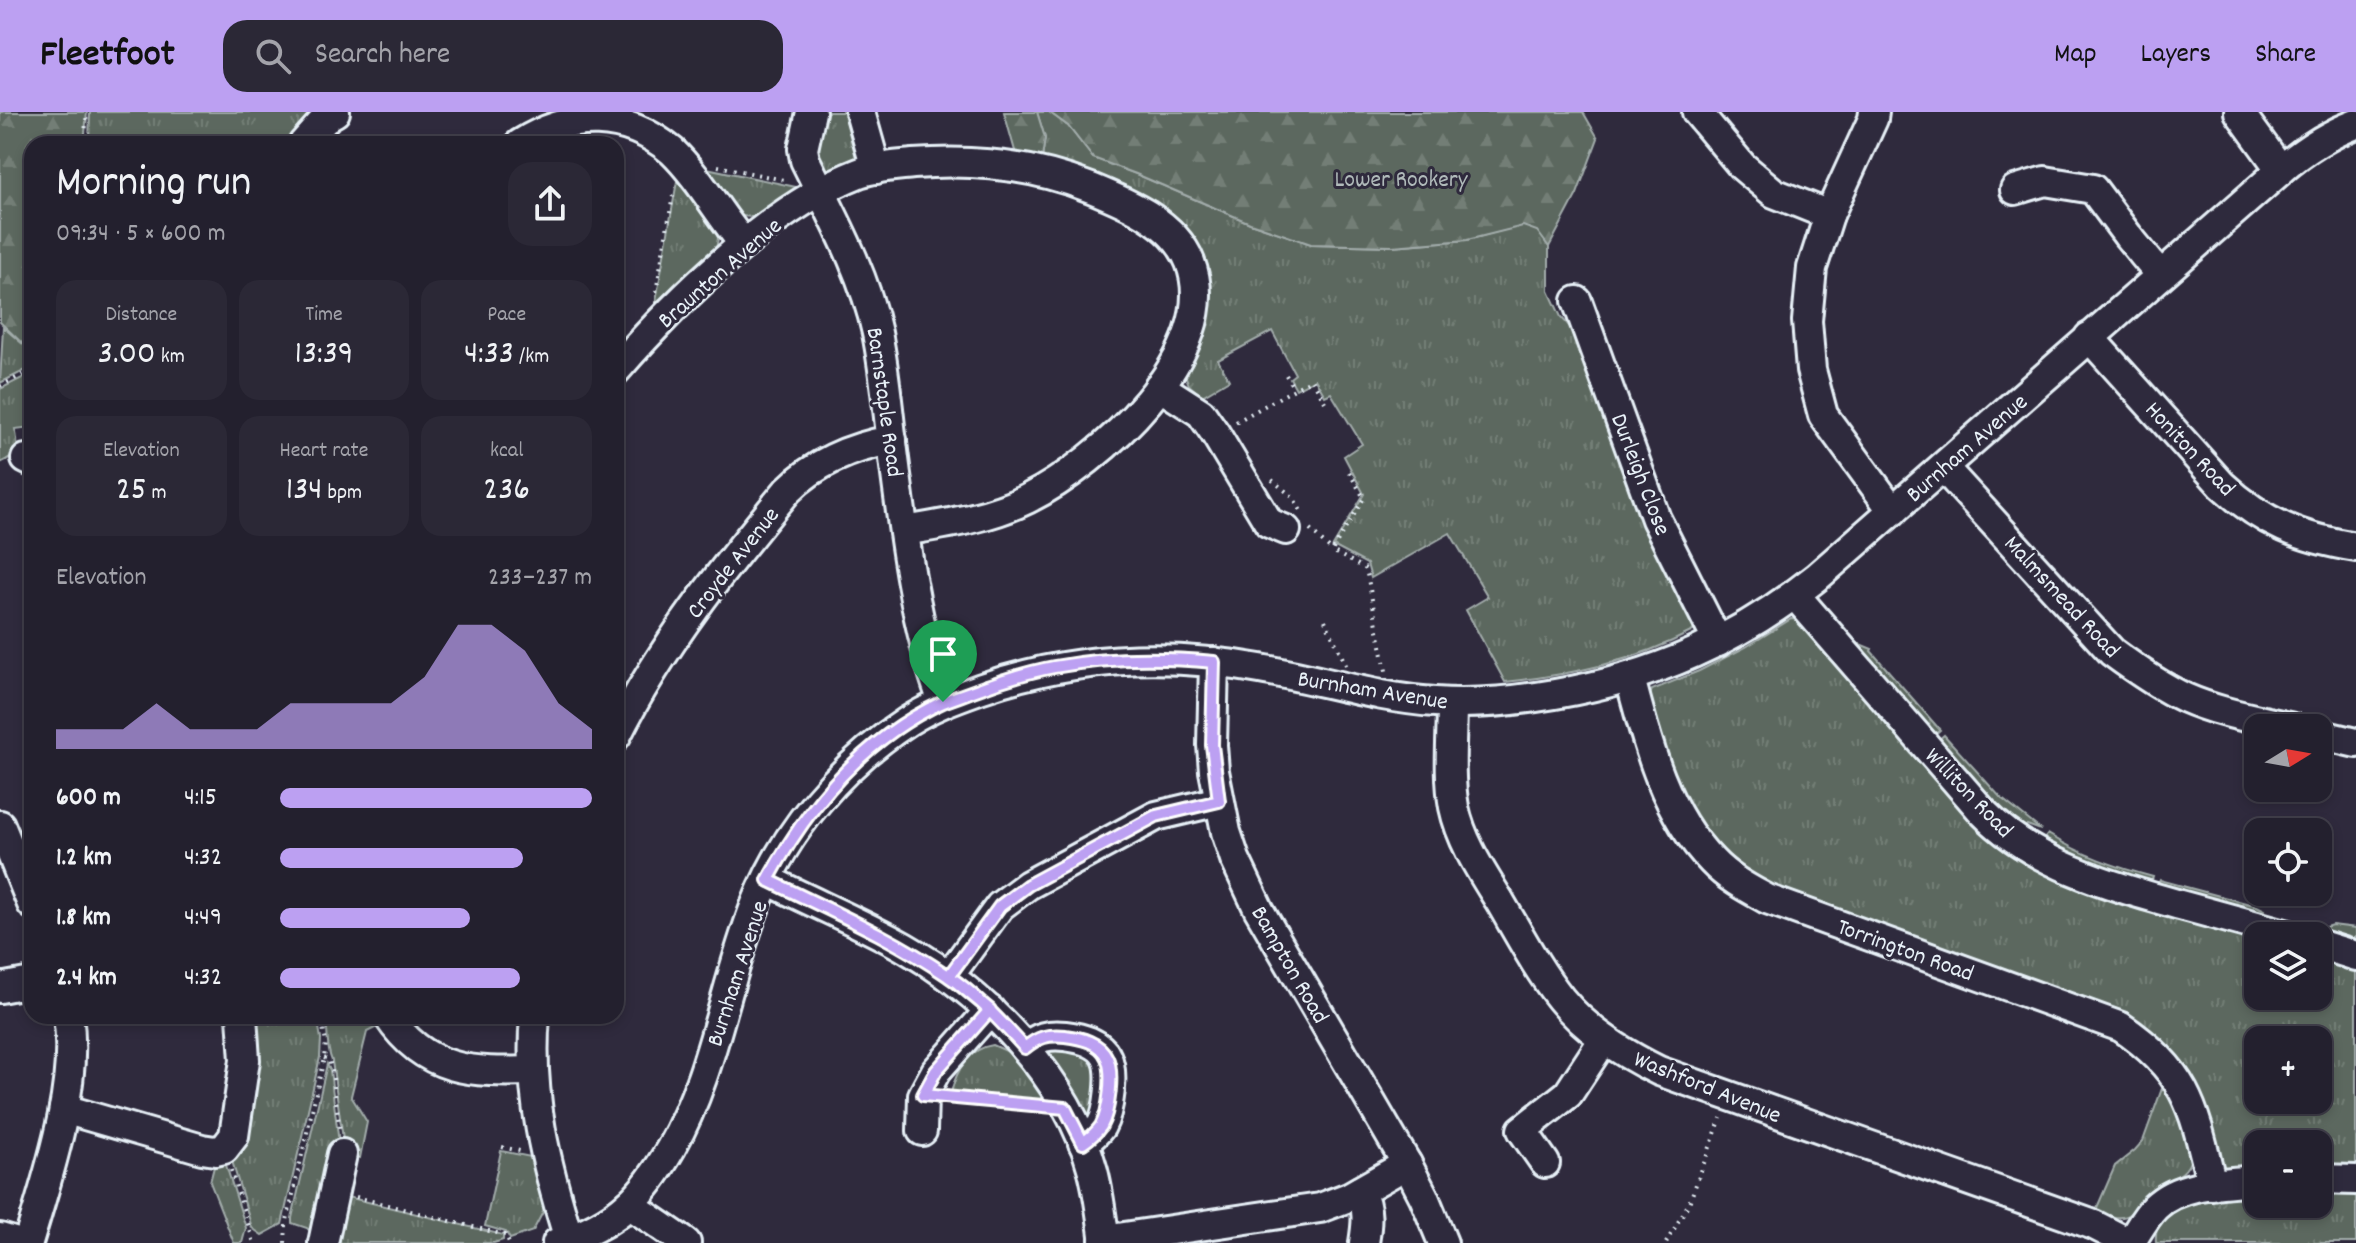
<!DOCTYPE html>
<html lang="en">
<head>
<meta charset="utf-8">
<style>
  body { margin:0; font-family:Dekko,sans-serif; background:#2b2836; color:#f1f3f6; height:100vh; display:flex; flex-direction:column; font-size:30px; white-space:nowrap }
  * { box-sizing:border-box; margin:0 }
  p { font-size:26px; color:#a3a3aa }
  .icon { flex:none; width:44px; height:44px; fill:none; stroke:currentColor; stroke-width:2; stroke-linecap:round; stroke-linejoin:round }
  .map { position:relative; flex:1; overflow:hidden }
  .sheet { position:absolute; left:24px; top:24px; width:600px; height:888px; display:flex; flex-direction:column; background:#23202e; border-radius:24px; box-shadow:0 4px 12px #0003,0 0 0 2px #403e4a }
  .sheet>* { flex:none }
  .needle { width:52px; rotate:79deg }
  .buttons { position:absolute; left:2244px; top:602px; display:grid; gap:16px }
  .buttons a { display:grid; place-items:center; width:88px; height:88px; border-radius:16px; background:#23202e; box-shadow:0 4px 12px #0003,0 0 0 2px #403e4a; font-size:40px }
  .pin { position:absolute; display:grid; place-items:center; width:68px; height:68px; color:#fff; margin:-82px -34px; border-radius:50% 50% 50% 0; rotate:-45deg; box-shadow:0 0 8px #0007 }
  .pin .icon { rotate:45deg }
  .round { display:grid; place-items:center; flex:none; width:84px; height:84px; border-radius:24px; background:#2b2836 }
  .overview { display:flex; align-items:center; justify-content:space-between; height:136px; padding:0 32px }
  h1 { font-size:44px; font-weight:600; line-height:60px }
  .metrics { display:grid; grid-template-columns:repeat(3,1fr); gap:12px; height:136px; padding:8px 32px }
  .metrics div { display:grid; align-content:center; border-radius:20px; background:#2b2836; text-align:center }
  .metrics b { font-size:34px; font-weight:600 }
  .metrics small { font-size:22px; font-weight:400 }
  .metrics p { font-size:22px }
  .chart { height:224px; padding:16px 32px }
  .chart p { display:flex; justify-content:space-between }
  .chart svg { width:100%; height:144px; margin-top:8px; fill:#bca0f2; opacity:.7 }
  ul { padding:0 32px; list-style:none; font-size:26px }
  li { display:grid; grid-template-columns:128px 96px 1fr; align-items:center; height:60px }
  li i { height:20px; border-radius:10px; background:#bca0f2 }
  header { display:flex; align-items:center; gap:48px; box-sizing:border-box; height:112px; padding:0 40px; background:#bca0f2; color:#111 }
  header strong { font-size:38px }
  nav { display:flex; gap:44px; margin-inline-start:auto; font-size:28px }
  .search { width:560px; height:72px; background:#2b2836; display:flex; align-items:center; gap:20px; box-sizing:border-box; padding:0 28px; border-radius:24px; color:#a3a3aa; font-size:30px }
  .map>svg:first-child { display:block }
  .grass { fill:url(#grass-tufts); stroke:#a2acab; stroke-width:2; fill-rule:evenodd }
  .forest { fill:url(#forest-firs); stroke:#a2acab; stroke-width:2 }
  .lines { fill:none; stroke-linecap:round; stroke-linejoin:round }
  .minor-casing { stroke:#e8f1f8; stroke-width:34 }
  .path { stroke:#e8f1f8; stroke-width:4; stroke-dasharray:2 6; stroke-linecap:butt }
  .minor { stroke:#2f2a3d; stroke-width:28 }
  .route-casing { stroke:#fff; stroke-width:16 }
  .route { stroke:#bca0f2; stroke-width:10 }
  .labels { text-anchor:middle; stroke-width:6; stroke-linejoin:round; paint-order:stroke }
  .park-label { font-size:24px; fill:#b0baba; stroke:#2f2a3d }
  .street-label { font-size:24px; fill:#e8f1f8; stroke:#2f2a3d }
</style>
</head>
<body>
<header>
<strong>Fleetfoot</strong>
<div class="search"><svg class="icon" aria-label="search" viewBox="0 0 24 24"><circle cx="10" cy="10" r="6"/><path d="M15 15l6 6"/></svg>Search here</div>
<nav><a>Map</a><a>Layers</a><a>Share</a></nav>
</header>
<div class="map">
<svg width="2356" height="1131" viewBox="0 0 2356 1131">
  <defs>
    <pattern id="grass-tufts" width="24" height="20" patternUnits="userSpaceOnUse" patternTransform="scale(2)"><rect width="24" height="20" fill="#5c685e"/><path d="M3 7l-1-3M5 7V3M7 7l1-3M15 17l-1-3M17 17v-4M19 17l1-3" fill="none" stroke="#737e76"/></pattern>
    <pattern id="forest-firs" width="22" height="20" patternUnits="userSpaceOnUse" patternTransform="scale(2)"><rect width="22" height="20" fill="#5c685e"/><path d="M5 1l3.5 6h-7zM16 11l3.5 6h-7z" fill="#737e76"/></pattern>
  </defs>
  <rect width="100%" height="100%" fill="#2f2a3d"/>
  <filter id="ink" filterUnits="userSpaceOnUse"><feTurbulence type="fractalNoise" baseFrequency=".0125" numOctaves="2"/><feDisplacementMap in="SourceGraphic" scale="16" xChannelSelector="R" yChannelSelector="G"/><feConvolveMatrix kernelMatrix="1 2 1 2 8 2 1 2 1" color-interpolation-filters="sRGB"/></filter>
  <g filter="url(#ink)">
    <g class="grass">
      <path d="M90 0H322L295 32H89Z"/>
      <path d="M819 0H850L859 46 831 61 818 54 812 47Z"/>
      <path d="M1037 0H1049L1068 14 1093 46 1136 62 1250 111 1311 132 1392 134 1467 128 1523 113 1538 119 1549 135V179L1561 205 1571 216 1634 374 1695 509 1693 519C1634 550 1570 563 1505 570L1466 498 1488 485 1450 421 1371 466 1367 452 1333 434 1364 382 1344 344 1362 332 1331 281 1325 284 1315 267 1296 277 1290 266 1295 262 1272 219 1218 248 1229 268 1202 284 1189 273 1184 260 1198 149 1041 53 1045 26Z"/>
      <path d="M702 55 796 75 795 82C776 95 762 110 738 103Z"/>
      <path d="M677 69 714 115 718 126 716 138 654 200Z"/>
      <path d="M3 215 24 233H32V255L0 271Z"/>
      <path d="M30 262 32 317 31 315 15 317C20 335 18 343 0 351V277Z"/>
      <path d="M1791 507 1800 508 1985 714 2258 824V884H2318V839L2356 851V1060H2318V1032H2258V1062L2232 1061 2218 1052 2171 946 1785 787 1728 752 1680 696 1647 591 1652 578 1699 559 1746 535ZM2258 928H2318V988H2258Z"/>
      <path d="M1855 530 1872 537 1871 539 1940 618 1933 624 1853 531Z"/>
      <path d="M1944 623 2001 686 2041 718 2027 713 2023 719 1998 698 1937 629Z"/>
      <path d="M2048 722C2081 743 2116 755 2153 765L2151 771 2091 753 2045 731 2044 727Z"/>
      <path d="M2160 768 2257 794 2265 798 2264 802 2158 773Z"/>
      <path d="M2332 813 2356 816V831L2323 818 2322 816Z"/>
      <path d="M251 904H317L321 927 320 945 282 1112 262 1123 252 1116 232 1049Z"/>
      <path d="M326 904H373L379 914 367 920 351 984 367 1010 360 1046 345 1041 332 949C326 936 328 918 326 904Z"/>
      <path d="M993 933 1011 941 1048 994 951 981C956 959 969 936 993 933Z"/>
      <path d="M1051 934 1086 940 1101 955 1091 1014 1045 939Z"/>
      <path d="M327 952 330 958 340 1040 316 1125 307 1116 292 1111V1106Z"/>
      <path d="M2164 971 2170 978C2176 995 2193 1029 2191 1045 2188 1066 2162 1069 2149 1081 2141 1088 2137 1099 2126 1104 2116 1108 2106 1102 2096 1098L2115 1054 2135 1038 2143 1029Z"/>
      <path d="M501 1039 531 1045 544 1098 533 1119 510 1127 506 1120 485 1114Z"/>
      <path d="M216 1047 225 1050 246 1116 242 1131H234L210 1070Z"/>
      <path d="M2318 1080H2356V1131H2156C2151 1085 2226 1084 2258 1082V1092H2318Z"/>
      <path d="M339 1083 503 1123V1128L494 1131H331Z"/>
    </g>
    <g class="forest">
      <path d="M0 0H87L84 32H32V233H24L0 210Z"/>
      <path d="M1004 0H1037L1045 26 1041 53 1015 39Z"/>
      <path d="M1049 0H1583L1598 26 1577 82 1549 135 1537 119 1523 114 1467 128 1392 134 1311 132 1250 111 1136 62 1093 46 1068 14Z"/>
    </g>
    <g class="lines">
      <defs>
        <g id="minor">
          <path d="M811 0 803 37 805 48C832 103 864 160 877 221 884 255 887 289 891 323 902 409 913 510 943 590"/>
          <path d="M860 0 876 57"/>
          <path d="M1697 0 1742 54 1774 81 1829 103"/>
          <path d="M1874 0 1873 7 1829 103 1812 156 1807 209 1811 258 1823 303 1893 399"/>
          <path d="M2239 0 2281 58"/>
          <path d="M303 32 328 4 335 0"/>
          <path d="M520 32C571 0 625 0 672 39 700 66 719 103 744 132"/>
          <path d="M2015 78 2045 69 2093 77 2128 124 2160 163"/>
          <path d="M1577 189 1656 407 1718 530"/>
          <path d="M2089 225 2222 373C2264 412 2301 426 2356 435"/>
          <path d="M616 258C677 188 771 95 859 61 875 55 895 54 913 52 974 47 1033 53 1091 76 1128 91 1174 110 1190 150 1225 240 1098 352 1027 387 989 406 945 412 904 419"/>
          <path d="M1159 274 1201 301 1215 321 1269 411 1286 418"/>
          <path d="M26 347 32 350"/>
          <path d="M1943 355 2112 540C2135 557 2159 574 2185 586 2219 601 2257 607 2293 616"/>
          <path d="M1795 483 1983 700C2035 753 2109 773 2180 793 2217 803 2254 813 2292 824"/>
          <path d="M1214 550 1212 633 1214 659 1226 720 1235 747 1259 798 1407 1052 1424 1085 1443 1131"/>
          <path d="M1630 566C1647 631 1664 700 1712 749 1728 766 1747 776 1767 787L2121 915C2189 961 2194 998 2212 1073"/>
          <path d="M1452 591C1452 624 1448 662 1454 695 1461 729 1481 759 1499 788 1519 822 1537 857 1561 887 1587 919 1622 941 1659 959L2094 1113 2129 1131"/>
          <path d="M2318 622 2356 631"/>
          <path d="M616 624C661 534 725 454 788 378 817 349 852 335 892 328"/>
          <path d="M0 713 32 792"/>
          <path d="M768 768C813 791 860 810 904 835 986 882 1068 966 1093 1059 1099 1082 1102 1107 1105 1131"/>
          <path d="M2318 832 2356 844"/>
          <path d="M949 864 1000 794 1028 773 1156 704 1219 689"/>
          <path d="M0 876 32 870"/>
          <path d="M388 904C425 960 472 961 533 959"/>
          <path d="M535 904C528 982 546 1053 569 1127"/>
          <path d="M1025 936C1038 925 1048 922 1065 924 1081 926 1100 930 1107 946 1114 961 1109 1000 1101 1014 1096 1021 1090 1026 1083 1031"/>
          <path d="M64 997 202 1037 215 1039 224 1037 234 1024 245 948 242 904"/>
          <path d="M922 1019 923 983 936 959 990 898"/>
          <path d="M1545 1051 1522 1018 1568 982 1604 927"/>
          <path d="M2318 1067 2356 1068"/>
          <path d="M1360 1079C1369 1097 1367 1112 1364 1131"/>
          <path d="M629 1092 686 1131"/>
          <path d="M0 1126 17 1131"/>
          <path d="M1104 1128 1320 1096 1349 1085 1407 1052"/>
          <path d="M28 1131C48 1063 79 974 68 904"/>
          <path d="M323 1131 342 1042"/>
          <path d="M557 1131C582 1123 608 1111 628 1093 646 1077 659 1057 671 1036 714 960 724 873 756 792 785 718 842 652 908 609 931 594 957 585 982 576 1074 544 1165 540 1260 557 1319 567 1376 586 1435 590 1475 593 1515 589 1555 582 1655 565 1738 528 1817 465L2281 58C2304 38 2327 23 2356 12"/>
          <path d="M2130 1131C2138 1119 2145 1105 2155 1095 2181 1070 2225 1071 2258 1068"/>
        </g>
      </defs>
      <use href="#minor" class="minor-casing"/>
      <g class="path">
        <path d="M84 32 87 0"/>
        <path d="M718 54 788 69"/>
        <path d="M656 180 674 78"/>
        <path d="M1286 263 1294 277"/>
        <path d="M0 274 32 258"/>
        <path d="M1236 310 1312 267 1325 290"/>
        <path d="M1349 360 1364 386 1332 439 1366 457 1386 559"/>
        <path d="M1272 368 1293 385 1301 399"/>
        <path d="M1310 418 1332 439"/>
        <path d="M1325 508 1346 553"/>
        <path d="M324 946 329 948 332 958 340 1019"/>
        <path d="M949 985 1036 993"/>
        <path d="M502 1035 524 1040"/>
        <path d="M231 1058 254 1131"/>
        <path d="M356 1085 505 1123 509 1131"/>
        <path d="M285 1131 286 1113 324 946 326 931 321 904"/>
        <path d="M1666 1131 1689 1091 1721 1006"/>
      </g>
      <use href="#minor" class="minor"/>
    </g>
  </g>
  <g class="lines" filter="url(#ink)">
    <defs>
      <path id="route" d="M943 590C865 626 808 693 768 768 829 798 892 825 948 864 977 883 1001 910 1025 936 1038 925 1048 922 1065 924 1081 926 1100 930 1107 946 1114 961 1109 1000 1101 1014 1096 1021 1090 1026 1083 1031L1065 996 923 983 936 959 990 898 949 864 1000 794 1028 773 1156 704 1219 689 1212 633 1214 550C1161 545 1106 545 1054 555 1016 562 979 577 943 590"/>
    </defs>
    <use href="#route" class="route-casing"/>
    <use href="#route" class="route"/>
  </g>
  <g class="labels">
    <g class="park-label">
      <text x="1401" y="74">Lower Rookery</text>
    </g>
    <g class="street-label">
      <text transform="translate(719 160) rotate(-41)" y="8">Braunton Avenue</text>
      <text transform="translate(886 290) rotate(82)" y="8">Barnstaple Road</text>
      <text transform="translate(1966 335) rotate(-41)" y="8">Burnham Avenue</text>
      <text transform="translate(2191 336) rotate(47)" y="8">Honiton Road</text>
      <text transform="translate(1642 362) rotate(69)" y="8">Durleigh Close</text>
      <text transform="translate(732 450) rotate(-52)" y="8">Croyde Avenue</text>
      <text transform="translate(2063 484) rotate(47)" y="8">Malmsmead Road</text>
      <text transform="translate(1373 577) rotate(9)" y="8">Burnham Avenue</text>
      <text transform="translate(1970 680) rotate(46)" y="8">Williton Road</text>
      <text transform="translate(1906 837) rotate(20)" y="8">Torrington Road</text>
      <text transform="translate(1291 852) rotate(60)" y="8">Bampton Road</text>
      <text transform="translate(736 861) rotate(-72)" y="8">Burnham Avenue</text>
      <text transform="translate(1708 974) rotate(22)" y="8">Washford Avenue</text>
    </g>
  </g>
</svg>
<div class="buttons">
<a><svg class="needle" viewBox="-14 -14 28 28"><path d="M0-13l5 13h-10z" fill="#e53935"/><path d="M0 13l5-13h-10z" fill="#a3a3aa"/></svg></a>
<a><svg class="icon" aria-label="locate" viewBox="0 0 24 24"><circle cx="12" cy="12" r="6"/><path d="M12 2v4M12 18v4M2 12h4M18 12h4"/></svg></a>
<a><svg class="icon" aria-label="layers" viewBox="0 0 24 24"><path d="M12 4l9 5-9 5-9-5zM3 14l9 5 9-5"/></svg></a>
<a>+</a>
<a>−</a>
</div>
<div class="pin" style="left:943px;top:590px;background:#1e9e55"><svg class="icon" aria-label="arrive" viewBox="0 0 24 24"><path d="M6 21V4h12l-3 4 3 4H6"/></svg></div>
<section class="sheet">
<div class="overview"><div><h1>Morning run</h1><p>09:34 · 5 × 600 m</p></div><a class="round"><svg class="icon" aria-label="share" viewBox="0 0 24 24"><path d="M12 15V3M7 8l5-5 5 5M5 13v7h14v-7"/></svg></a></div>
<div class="metrics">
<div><p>Distance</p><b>3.00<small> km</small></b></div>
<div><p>Time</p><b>13:39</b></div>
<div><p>Pace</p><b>4:33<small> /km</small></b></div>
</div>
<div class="metrics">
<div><p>Elevation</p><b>25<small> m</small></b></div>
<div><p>Heart rate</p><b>134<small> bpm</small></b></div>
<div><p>kcal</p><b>236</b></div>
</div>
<div class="chart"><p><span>Elevation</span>233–237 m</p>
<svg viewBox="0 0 160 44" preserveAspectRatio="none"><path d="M0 44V38L10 38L20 38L30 30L40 38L50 38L60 38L70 30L80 30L90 30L100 30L110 22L120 6L130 6L140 14L150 30L160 38V44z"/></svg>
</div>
<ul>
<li><b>600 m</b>4:15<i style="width:100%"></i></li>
<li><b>1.2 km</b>4:32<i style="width:78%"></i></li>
<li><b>1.8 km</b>4:49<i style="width:61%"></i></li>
<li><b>2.4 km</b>4:32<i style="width:77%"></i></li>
</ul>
</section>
</div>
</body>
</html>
